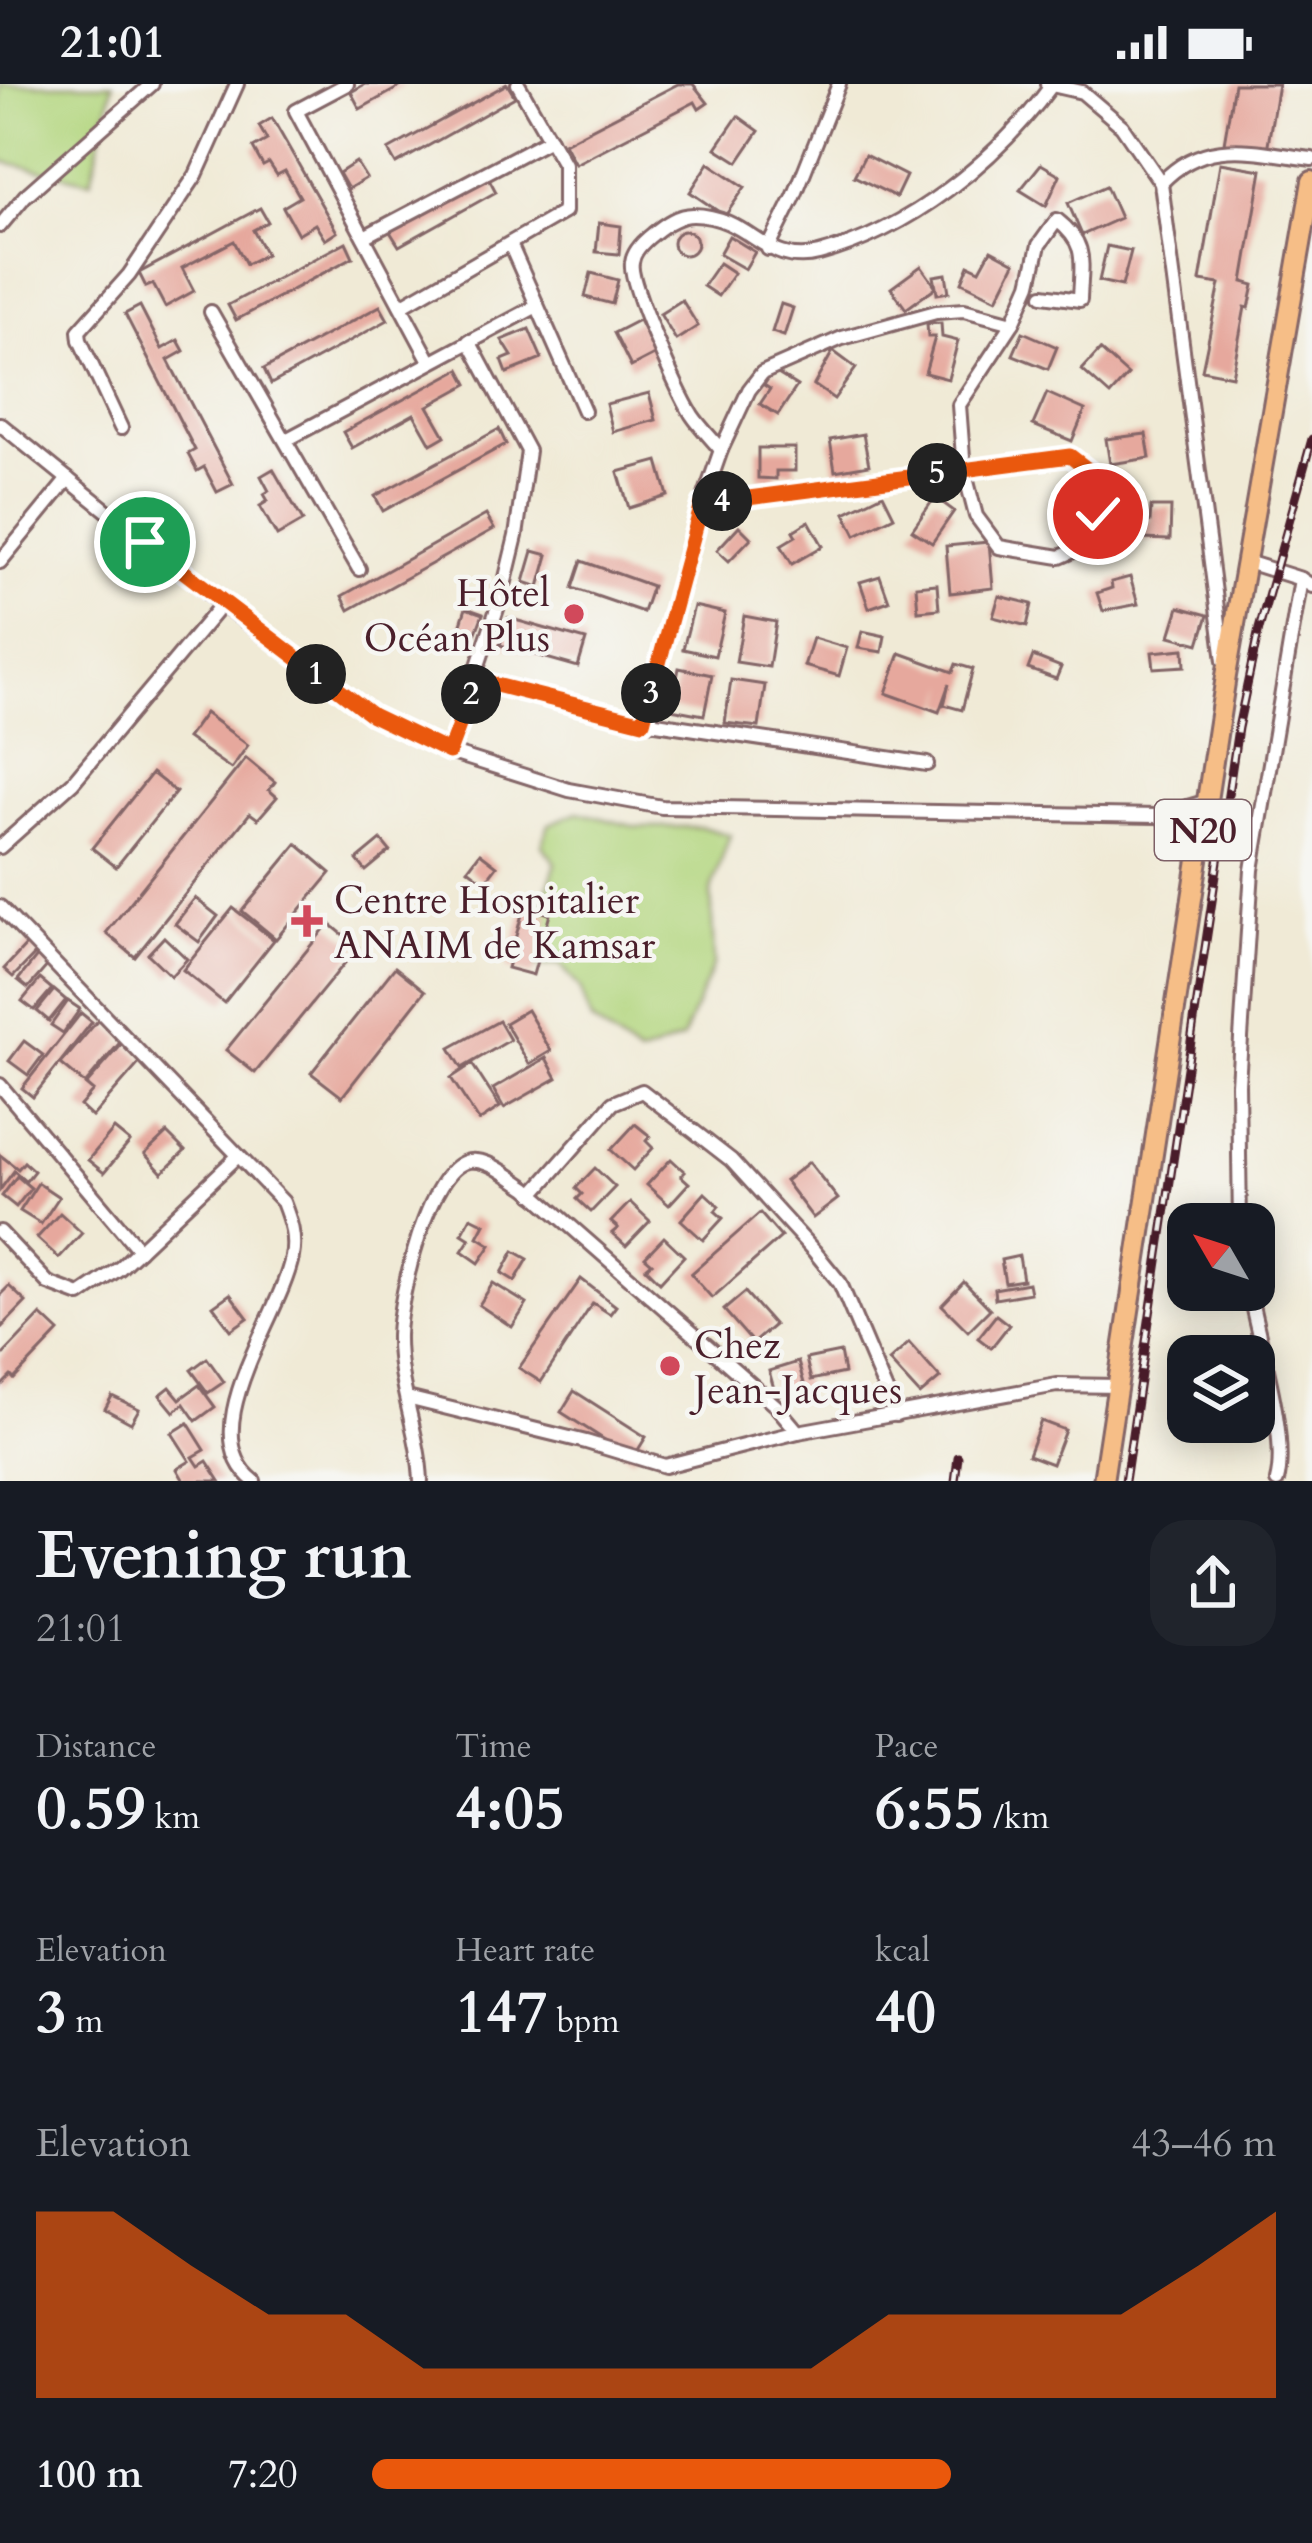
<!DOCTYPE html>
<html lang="en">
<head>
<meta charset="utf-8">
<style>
  body { margin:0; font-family:Cardo,serif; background:#20242c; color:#f1f3f6; height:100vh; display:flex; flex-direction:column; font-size:45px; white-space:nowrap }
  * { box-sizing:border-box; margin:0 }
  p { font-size:39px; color:#9ea1a6 }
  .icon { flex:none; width:66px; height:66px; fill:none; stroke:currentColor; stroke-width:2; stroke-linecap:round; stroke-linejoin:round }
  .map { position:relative; height:1397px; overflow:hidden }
  .panel { display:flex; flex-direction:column; background:#171b24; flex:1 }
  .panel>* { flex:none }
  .needle { width:78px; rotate:309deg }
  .fabs { position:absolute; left:1167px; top:1119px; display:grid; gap:24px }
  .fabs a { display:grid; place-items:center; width:108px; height:108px; border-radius:24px; background:#171b24; box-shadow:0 6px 30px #0003; font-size:60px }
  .pin { position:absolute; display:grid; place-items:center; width:102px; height:102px; color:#fff; margin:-51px; border:6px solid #fff; border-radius:50%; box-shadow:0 3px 12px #0007 }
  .km { position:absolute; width:60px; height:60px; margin:-30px; border-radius:50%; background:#222; color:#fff; font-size:33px; line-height:60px; text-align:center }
  .round { display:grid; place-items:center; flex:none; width:126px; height:126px; border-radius:36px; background:#20242c }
  .headline { display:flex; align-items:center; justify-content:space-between; height:204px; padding:0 36px }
  h1 { font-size:66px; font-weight:700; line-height:90px }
  .metrics { display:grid; grid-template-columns:repeat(3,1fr); gap:18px; height:204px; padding:12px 36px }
  .metrics div { display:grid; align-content:center }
  .metrics b { font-size:60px; font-weight:700 }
  .metrics small { font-size:33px; font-weight:400 }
  .metrics p { font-size:33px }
  .chart { height:336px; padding:24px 36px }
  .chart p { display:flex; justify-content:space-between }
  .chart svg { width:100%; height:216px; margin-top:12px; fill:#ea580c; opacity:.7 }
  ul { padding:0 36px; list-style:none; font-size:39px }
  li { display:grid; grid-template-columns:192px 144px 1fr; align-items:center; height:90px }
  li i { height:30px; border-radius:15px; background:#ea580c }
  .status { display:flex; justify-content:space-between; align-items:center; height:84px; padding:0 60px; background:#171b24; direction:ltr }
  .status svg { height:33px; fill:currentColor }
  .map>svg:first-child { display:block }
  .green { fill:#b3d67f; stroke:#7e7a55; stroke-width:3 }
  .building { fill:#e6a89d }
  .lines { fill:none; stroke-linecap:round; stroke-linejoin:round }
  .street-casing { stroke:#846667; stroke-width:18 }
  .primary-casing { stroke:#846667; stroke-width:24 }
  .street { stroke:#fff; stroke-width:12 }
  .primary { stroke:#f6be87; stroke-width:18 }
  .rail-casing { stroke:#4a1f2b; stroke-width:9 }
  .rail { stroke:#f6f6f2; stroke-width:4.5; stroke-dasharray:14; stroke-linecap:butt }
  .route-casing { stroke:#fff; stroke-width:24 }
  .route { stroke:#ea580c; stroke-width:15 }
  .poi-dot { fill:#d1495b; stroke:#f6f6f2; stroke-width:4.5 }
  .labels { text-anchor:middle; stroke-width:9; stroke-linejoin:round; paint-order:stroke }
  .shield { fill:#f6f6f2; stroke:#7e6067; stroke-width:3 }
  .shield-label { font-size:36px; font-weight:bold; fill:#4a1f2b }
  .poi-label { font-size:39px; fill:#4a1f2b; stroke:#f6f6f2; text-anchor:start }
</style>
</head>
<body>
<div class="status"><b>21:01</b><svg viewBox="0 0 49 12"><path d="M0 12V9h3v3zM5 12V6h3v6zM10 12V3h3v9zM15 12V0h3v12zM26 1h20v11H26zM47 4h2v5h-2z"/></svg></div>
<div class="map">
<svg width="1312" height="1397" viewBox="0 0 1312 1397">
  <rect width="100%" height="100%" fill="#f6f6f2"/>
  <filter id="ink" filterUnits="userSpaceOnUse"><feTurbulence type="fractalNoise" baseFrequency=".00833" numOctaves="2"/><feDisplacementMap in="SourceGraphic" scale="24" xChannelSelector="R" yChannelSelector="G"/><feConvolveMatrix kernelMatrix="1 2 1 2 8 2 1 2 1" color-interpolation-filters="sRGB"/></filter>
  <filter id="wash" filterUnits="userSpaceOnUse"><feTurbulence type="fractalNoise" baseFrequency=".004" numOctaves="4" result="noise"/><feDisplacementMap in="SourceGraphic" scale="48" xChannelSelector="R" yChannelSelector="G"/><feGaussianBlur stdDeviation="2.7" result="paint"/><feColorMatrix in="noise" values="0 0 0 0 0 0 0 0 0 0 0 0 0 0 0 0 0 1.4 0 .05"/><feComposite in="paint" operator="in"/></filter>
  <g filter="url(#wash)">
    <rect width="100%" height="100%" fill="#f0ead6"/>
    <g class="green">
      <path d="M0 0H113L91 97 0 77Z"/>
      <path d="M578 728 636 743H702L730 751 711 806 714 879 682 955 639 972 591 937 580 904 560 880 533 883 525 871 556 779 542 761 549 740Z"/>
    </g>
    <g id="blocks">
      <g class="building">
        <path d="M365 0H405L360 25 351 8Z"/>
        <path d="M507 0 515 13 396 80 388 66Z"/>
        <path d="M678 0H693L708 19 699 25 695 18 575 80 564 59Z"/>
        <path d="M1234 0H1278L1267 66 1224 59Z"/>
        <path d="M738 32 759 47 738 78 716 64Z"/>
        <path d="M272 34 337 148 325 156 315 140 298 150 283 123 300 113 285 87 277 91 269 79 263 82 253 64 267 56 259 42Z"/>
        <path d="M865 71 906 92 896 113 854 92Z"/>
        <path d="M356 78 366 94 348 105 339 89Z"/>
        <path d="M709 79 745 103 725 132 690 108Z"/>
        <path d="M1220 79 1262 86 1243 198 1254 201 1249 224 1245 223 1232 292 1202 286 1220 200 1200 197Z"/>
        <path d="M1041 80 1060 91 1046 122 1020 106Z"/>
        <path d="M487 91 496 108 399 162 389 146Z"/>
        <path d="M1106 102 1120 134 1082 151 1068 119Z"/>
        <path d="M260 124 268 138 253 146 266 170 246 180 234 157 182 184 194 207 165 223 153 200 146 203 139 189Z"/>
        <path d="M599 139 621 142 619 170 596 168Z"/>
        <circle cx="685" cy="159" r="12"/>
        <path d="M729 152 755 168 745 185 719 170Z"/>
        <path d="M346 158 353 173 236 236 228 221Z"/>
        <path d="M1107 162 1131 167 1122 202 1099 197Z"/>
        <path d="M991 166 1015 179 997 215 962 198 969 181 980 186Z"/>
        <path d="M719 179 734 189 718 212 703 202Z"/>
        <path d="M921 182 936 203 934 192 946 190 949 208 937 210 936 203 906 225 891 204Z"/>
        <path d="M591 189 618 196 612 220 585 213Z"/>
        <path d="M682 216 698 242 676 256 660 230Z"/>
        <path d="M781 220 793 224 784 252 772 248Z"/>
        <path d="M140 222 162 265 178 256 184 267 168 276 233 400 217 408 204 383 197 387 188 370 195 366 125 230Z"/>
        <path d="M380 222 388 236 271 300 264 285Z"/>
        <path d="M639 236 656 270 631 283 614 249Z"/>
        <path d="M941 239 942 253 958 257 948 295 925 289 935 253H928L927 240Z"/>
        <path d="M529 245 542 275 507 289 502 276 512 272 502 256Z"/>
        <path d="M1023 248 1057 263 1048 285 1013 271Z"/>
        <path d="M1100 266 1128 291 1110 311 1082 286Z"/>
        <path d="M833 267 856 284 834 315 814 301Z"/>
        <path d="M460 285 468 300 428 322 445 352 431 360 414 330 352 364 343 348Z"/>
        <path d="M773 287 797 302 778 331 760 320 770 305 764 301Z"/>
        <path d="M649 309 656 336 613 348 606 320Z"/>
        <path d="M1047 309 1085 326 1072 357 1033 341Z"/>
        <path d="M499 345 506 360 383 427 375 412Z"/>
        <path d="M863 350 869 381 835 387 830 356Z"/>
        <path d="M1146 350 1150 374 1110 380 1106 355Z"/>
        <path d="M758 364H795V387H776V395L758 394Z"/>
        <path d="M658 377 668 412 629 424 618 388Z"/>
        <path d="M273 385 303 437 277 452 260 422 268 417 264 410 269 407 261 392Z"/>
        <path d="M883 410 894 432 856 451 845 429Z"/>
        <path d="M935 413 954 427 932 459 912 446Z"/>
        <path d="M1151 423H1171L1170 456 1142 455 1143 438H1150Z"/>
        <path d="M486 431 494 445 349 526 342 512Z"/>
        <path d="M809 437 823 462 792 480 781 461 796 452 793 447Z"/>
        <path d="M739 442 751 454 729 477 717 466Z"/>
        <path d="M989 458 993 504 950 509 946 462Z"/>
        <path d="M533 467 548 471 539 503 524 498Z"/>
        <path d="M582 477 652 502 643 528 573 504Z"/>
        <path d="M880 492 889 517 869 524 860 498Z"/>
        <path d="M1130 493 1138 520 1103 527 1097 509 1112 504 1111 498Z"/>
        <path d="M937 500 939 525 918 527 916 502Z"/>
        <path d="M999 512 1032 520 1027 542 993 533Z"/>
        <path d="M694 522 725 529 715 572 683 565Z"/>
        <path d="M1179 523 1208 531 1199 560 1170 552Z"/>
        <path d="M466 524 483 530 475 551 459 546Z"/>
        <path d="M744 532 776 538 769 583 736 578Z"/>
        <path d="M508 534 586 556 578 583 500 561Z"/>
        <path d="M862 547 885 552 882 568 858 564Z"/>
        <path d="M813 554 847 564 839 592 804 582Z"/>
        <path d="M1184 565 1185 582 1154 584 1152 568Z"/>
        <path d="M900 569 953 588 956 580 973 585 962 626 944 621 949 600 939 628 886 609Z"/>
        <path d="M1033 572 1061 583 1056 595 1028 585Z"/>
        <path d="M679 584 712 591 704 631 671 625Z"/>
        <path d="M731 596 765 601 759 643 725 639Z"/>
        <path d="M205 629 248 661 231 685 187 654Z"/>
        <path d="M246 674 275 698 269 706 277 713 258 735 250 729 135 873 106 849Z"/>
        <path d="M152 689 176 708 116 783 92 764Z"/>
        <path d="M381 756 390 767 366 787 357 776Z"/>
        <path d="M297 760 331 789 276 855 242 827Z"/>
        <path d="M480 769 497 782 485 798 468 785Z"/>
        <path d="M195 814 218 832 199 858 175 840Z"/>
        <path d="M524 823 550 830 533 891 507 884Z"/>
        <path d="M233 824 274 856 224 919 183 886Z"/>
        <path d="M329 839 358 863 255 989 226 966Z"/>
        <path d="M164 853 187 875 171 892 148 870Z"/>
        <path d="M29 858 38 867 13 893 4 885Z"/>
        <path d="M38 871 49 880 28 904 18 896Z"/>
        <path d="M395 883 425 907 342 1013 311 989Z"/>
        <path d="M40 895 52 905 34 926 22 917Z"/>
        <path d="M54 906 66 916 49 937 37 927Z"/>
        <path d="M68 917 80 925 63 949 51 941Z"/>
        <path d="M527 926 551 967 529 980 505 939Z"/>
        <path d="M81 929 92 938 33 1013 22 1004Z"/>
        <path d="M99 935 123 955 85 1000 61 980Z"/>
        <path d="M499 937 510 956 462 984 450 964Z"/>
        <path d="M24 957 43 971 28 991 9 977Z"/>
        <path d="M124 958 143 975 92 1033 80 1022 93 1007 86 1001Z"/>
        <path d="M546 974 557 994 504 1024 493 1005Z"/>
        <path d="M472 980 500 1023 479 1037 451 994Z"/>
        <path d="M635 1040 650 1052 646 1057 653 1064 633 1086 611 1066Z"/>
        <path d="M114 1045 130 1058 104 1089 88 1076Z"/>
        <path d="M167 1049 185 1067 162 1089 145 1070Z"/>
        <path d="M0 1071 18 1085 24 1078 34 1087 26 1097 14 1087 0 1106Z"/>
        <path d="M671 1075 685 1088 681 1092 689 1099 669 1121 647 1101Z"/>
        <path d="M809 1078 838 1115 813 1134 785 1097Z"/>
        <path d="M595 1084 615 1103 591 1128 577 1115 582 1110 576 1104Z"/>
        <path d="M17 1092 31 1104 16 1123 2 1112Z"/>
        <path d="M38 1099 59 1113 41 1140 20 1127Z"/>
        <path d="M705 1109 719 1122 715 1127 723 1134 703 1156 681 1136Z"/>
        <path d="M630 1118 650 1137 626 1162 612 1149 618 1144 611 1138Z"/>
        <path d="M60 1129 82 1149 59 1174 37 1154Z"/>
        <path d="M760 1129 781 1153 712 1214 691 1190Z"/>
        <path d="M471 1133 485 1140 478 1153 491 1161 479 1179 462 1167 470 1155 462 1150Z"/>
        <path d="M664 1153 684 1172 660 1198 646 1184 652 1179 645 1173Z"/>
        <path d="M514 1167 528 1175 515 1197 502 1189Z"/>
        <path d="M1019 1172 1023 1196 1005 1199 1001 1176Z"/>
        <path d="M581 1195 616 1222 610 1230 593 1219 541 1298 519 1284Z"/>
        <path d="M964 1198 990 1225 968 1247 942 1221Z"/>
        <path d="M493 1199 527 1220 512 1243 479 1221Z"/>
        <path d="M1028 1199 1030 1209 995 1215 994 1205Z"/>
        <path d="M9 1202 26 1218 0 1245V1211Z"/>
        <path d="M745 1208 774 1241 753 1259 724 1226Z"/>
        <path d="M230 1210 248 1234 231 1246 213 1222Z"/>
        <path d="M41 1231 59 1248 14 1295 11 1292 0 1303V1274Z"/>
        <path d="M996 1231 1009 1241 991 1264 978 1254Z"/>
        <path d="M909 1259 940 1294 920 1311 889 1277Z"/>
        <path d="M840 1268 844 1289 811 1296 806 1275Z"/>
        <path d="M207 1274 224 1298 208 1309 191 1286Z"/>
        <path d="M798 1278 805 1303 776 1312 769 1287Z"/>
        <path d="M199 1301 215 1323 196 1337 184 1320 174 1328 160 1311 170 1303 180 1315Z"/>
        <path d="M574 1307 646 1353 633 1374 561 1328Z"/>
        <path d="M112 1312 139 1325 131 1339 105 1325Z"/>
        <path d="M1041 1337 1065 1346 1052 1380 1028 1371Z"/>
        <path d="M188 1339 205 1366 193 1373 199 1382 207 1377 220 1397H184L177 1385 190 1377 172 1349Z"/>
      </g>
    </g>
  </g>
  <g filter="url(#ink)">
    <use href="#blocks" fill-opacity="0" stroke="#846667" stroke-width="3"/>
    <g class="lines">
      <defs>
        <g id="street">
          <path d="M347 0 296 27 430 277"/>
          <path d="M1047 0 1082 8 1122 42 1161 99 1224 577"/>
          <path d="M1161 99C1206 51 1254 68 1312 75"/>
          <path d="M0 142 25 112 152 0"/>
          <path d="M364 153 550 55"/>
          <path d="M510 160 584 327"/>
          <path d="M768 165 794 113 839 0"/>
          <path d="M401 222 564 128V80L518 0"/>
          <path d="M211 228 359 485"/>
          <path d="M0 340 222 520 372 631 449 668 569 706 662 723 1157 732 1208 717"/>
          <path d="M121 344 80 256 79 247 129 191 196 91 237 0"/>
          <path d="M286 356 537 222"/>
          <path d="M721 366C712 355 700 343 692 331 679 310 628 198 632 179 633 168 644 157 653 150 665 140 678 131 693 131 752 132 764 184 819 170 910 146 996 77 1051 2"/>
          <path d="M702 420 1070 372 1096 392 1098 430 1085 462 1060 473 999 463 976 432 964 386 959 321 1013 239 1030 200 1039 161 1057 136C1089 161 1081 179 1080 216L1043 211"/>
          <path d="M0 478 68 395"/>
          <path d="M1247 478 1301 495 1312 502"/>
          <path d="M476 595 643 637 927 680"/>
          <path d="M643 637 702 420 721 366 749 306 762 289 842 254 936 228 964 226 1013 239"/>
          <path d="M449 668 502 510 516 452 528 367 469 257"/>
          <path d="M1158 732 1203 749"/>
          <path d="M0 763 73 698 222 520"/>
          <path d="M0 823 283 1118C290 1136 296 1153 292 1173 280 1234 191 1348 254 1397"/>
          <path d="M0 1001 139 1166"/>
          <path d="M533 1110 613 1019 642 1007 731 1076 814 1167 840 1199 896 1331"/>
          <path d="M1240 1140 1238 1000 1252 786 1301 495"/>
          <path d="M0 1148 48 1199 80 1211 120 1184 237 1073"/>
          <path d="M1249 1206C1258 1256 1289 1352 1277 1397"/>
          <path d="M407 1314 586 1358 665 1382 798 1348 1057 1301 1118 1302"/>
          <path d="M421 1397C419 1348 397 1300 398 1251 399 1214 428 1084 469 1077 489 1074 511 1094 527 1104L777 1323 798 1348"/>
        </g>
        <path id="primary" d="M1103 1397 1226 592 1312 97"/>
      </defs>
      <use href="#street" class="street-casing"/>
      <use href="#primary" class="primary-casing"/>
      <use href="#street" class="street"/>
      <use href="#primary" class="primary"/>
      <defs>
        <g id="rail">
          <path d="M955 1397 958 1373"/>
          <path d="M1125 1397 1238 644 1259 545 1312 355"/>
        </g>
      </defs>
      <use href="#rail" class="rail-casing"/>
      <use href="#rail" class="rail"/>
    </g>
  </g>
  <g class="lines" filter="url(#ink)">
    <defs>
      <path id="route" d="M145 458 372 631 449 668 476 596 643 638 702 420 1070 372 1096 392 1098 430"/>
    </defs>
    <use href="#route" class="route-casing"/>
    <use href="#route" class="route"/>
  </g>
  <g class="poi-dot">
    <circle cx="574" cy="530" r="12"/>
    <path d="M301 819h12v12h12v12h-12v12h-12v-12h-12v-12h12z"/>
    <circle cx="670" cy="1282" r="12"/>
  </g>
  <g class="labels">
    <rect class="shield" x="1155" y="716" width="96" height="60" rx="9"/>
    <g class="shield-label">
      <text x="1203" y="759">N20</text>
    </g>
    <g class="poi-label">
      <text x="550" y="522" text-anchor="end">Hôtel<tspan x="550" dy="45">Océan Plus</tspan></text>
      <text x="334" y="829">Centre Hospitalier<tspan x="334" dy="45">ANAIM de Kamsar</tspan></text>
      <text x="694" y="1274">Chez<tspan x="694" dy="45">Jean-Jacques</tspan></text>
    </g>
  </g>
</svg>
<div class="fabs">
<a><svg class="needle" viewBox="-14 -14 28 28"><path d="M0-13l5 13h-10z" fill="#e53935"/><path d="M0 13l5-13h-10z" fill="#9ea1a6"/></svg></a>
<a><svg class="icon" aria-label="layers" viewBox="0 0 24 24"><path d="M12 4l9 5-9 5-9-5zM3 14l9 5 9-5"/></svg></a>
</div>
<div class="pin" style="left:145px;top:458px;background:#1e9e55"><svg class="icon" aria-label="arrive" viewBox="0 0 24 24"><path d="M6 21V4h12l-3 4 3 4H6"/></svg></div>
<div class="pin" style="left:1098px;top:430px;background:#d93025"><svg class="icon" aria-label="check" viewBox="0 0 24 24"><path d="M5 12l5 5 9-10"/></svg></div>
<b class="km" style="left:316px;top:590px">1</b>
<b class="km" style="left:471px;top:610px">2</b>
<b class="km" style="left:651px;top:609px">3</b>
<b class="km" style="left:722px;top:417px">4</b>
<b class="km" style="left:937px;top:389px">5</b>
</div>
<section class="panel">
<div class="headline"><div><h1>Evening run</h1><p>21:01</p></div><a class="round"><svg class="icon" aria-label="share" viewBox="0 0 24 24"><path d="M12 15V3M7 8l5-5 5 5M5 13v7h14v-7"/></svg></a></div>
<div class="metrics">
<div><p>Distance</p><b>0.59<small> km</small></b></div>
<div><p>Time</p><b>4:05</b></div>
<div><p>Pace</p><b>6:55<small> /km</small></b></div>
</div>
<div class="metrics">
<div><p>Elevation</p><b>3<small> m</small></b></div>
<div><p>Heart rate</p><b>147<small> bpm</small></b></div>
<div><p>kcal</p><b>40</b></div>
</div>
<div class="chart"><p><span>Elevation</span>43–46 m</p>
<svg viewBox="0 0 160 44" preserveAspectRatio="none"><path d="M0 44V6L10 6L20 17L30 27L40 27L50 38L60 38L70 38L80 38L90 38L100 38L110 27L120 27L130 27L140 27L150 17L160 6V44z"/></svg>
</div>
<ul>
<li><b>100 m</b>7:20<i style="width:64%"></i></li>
</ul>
</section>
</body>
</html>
